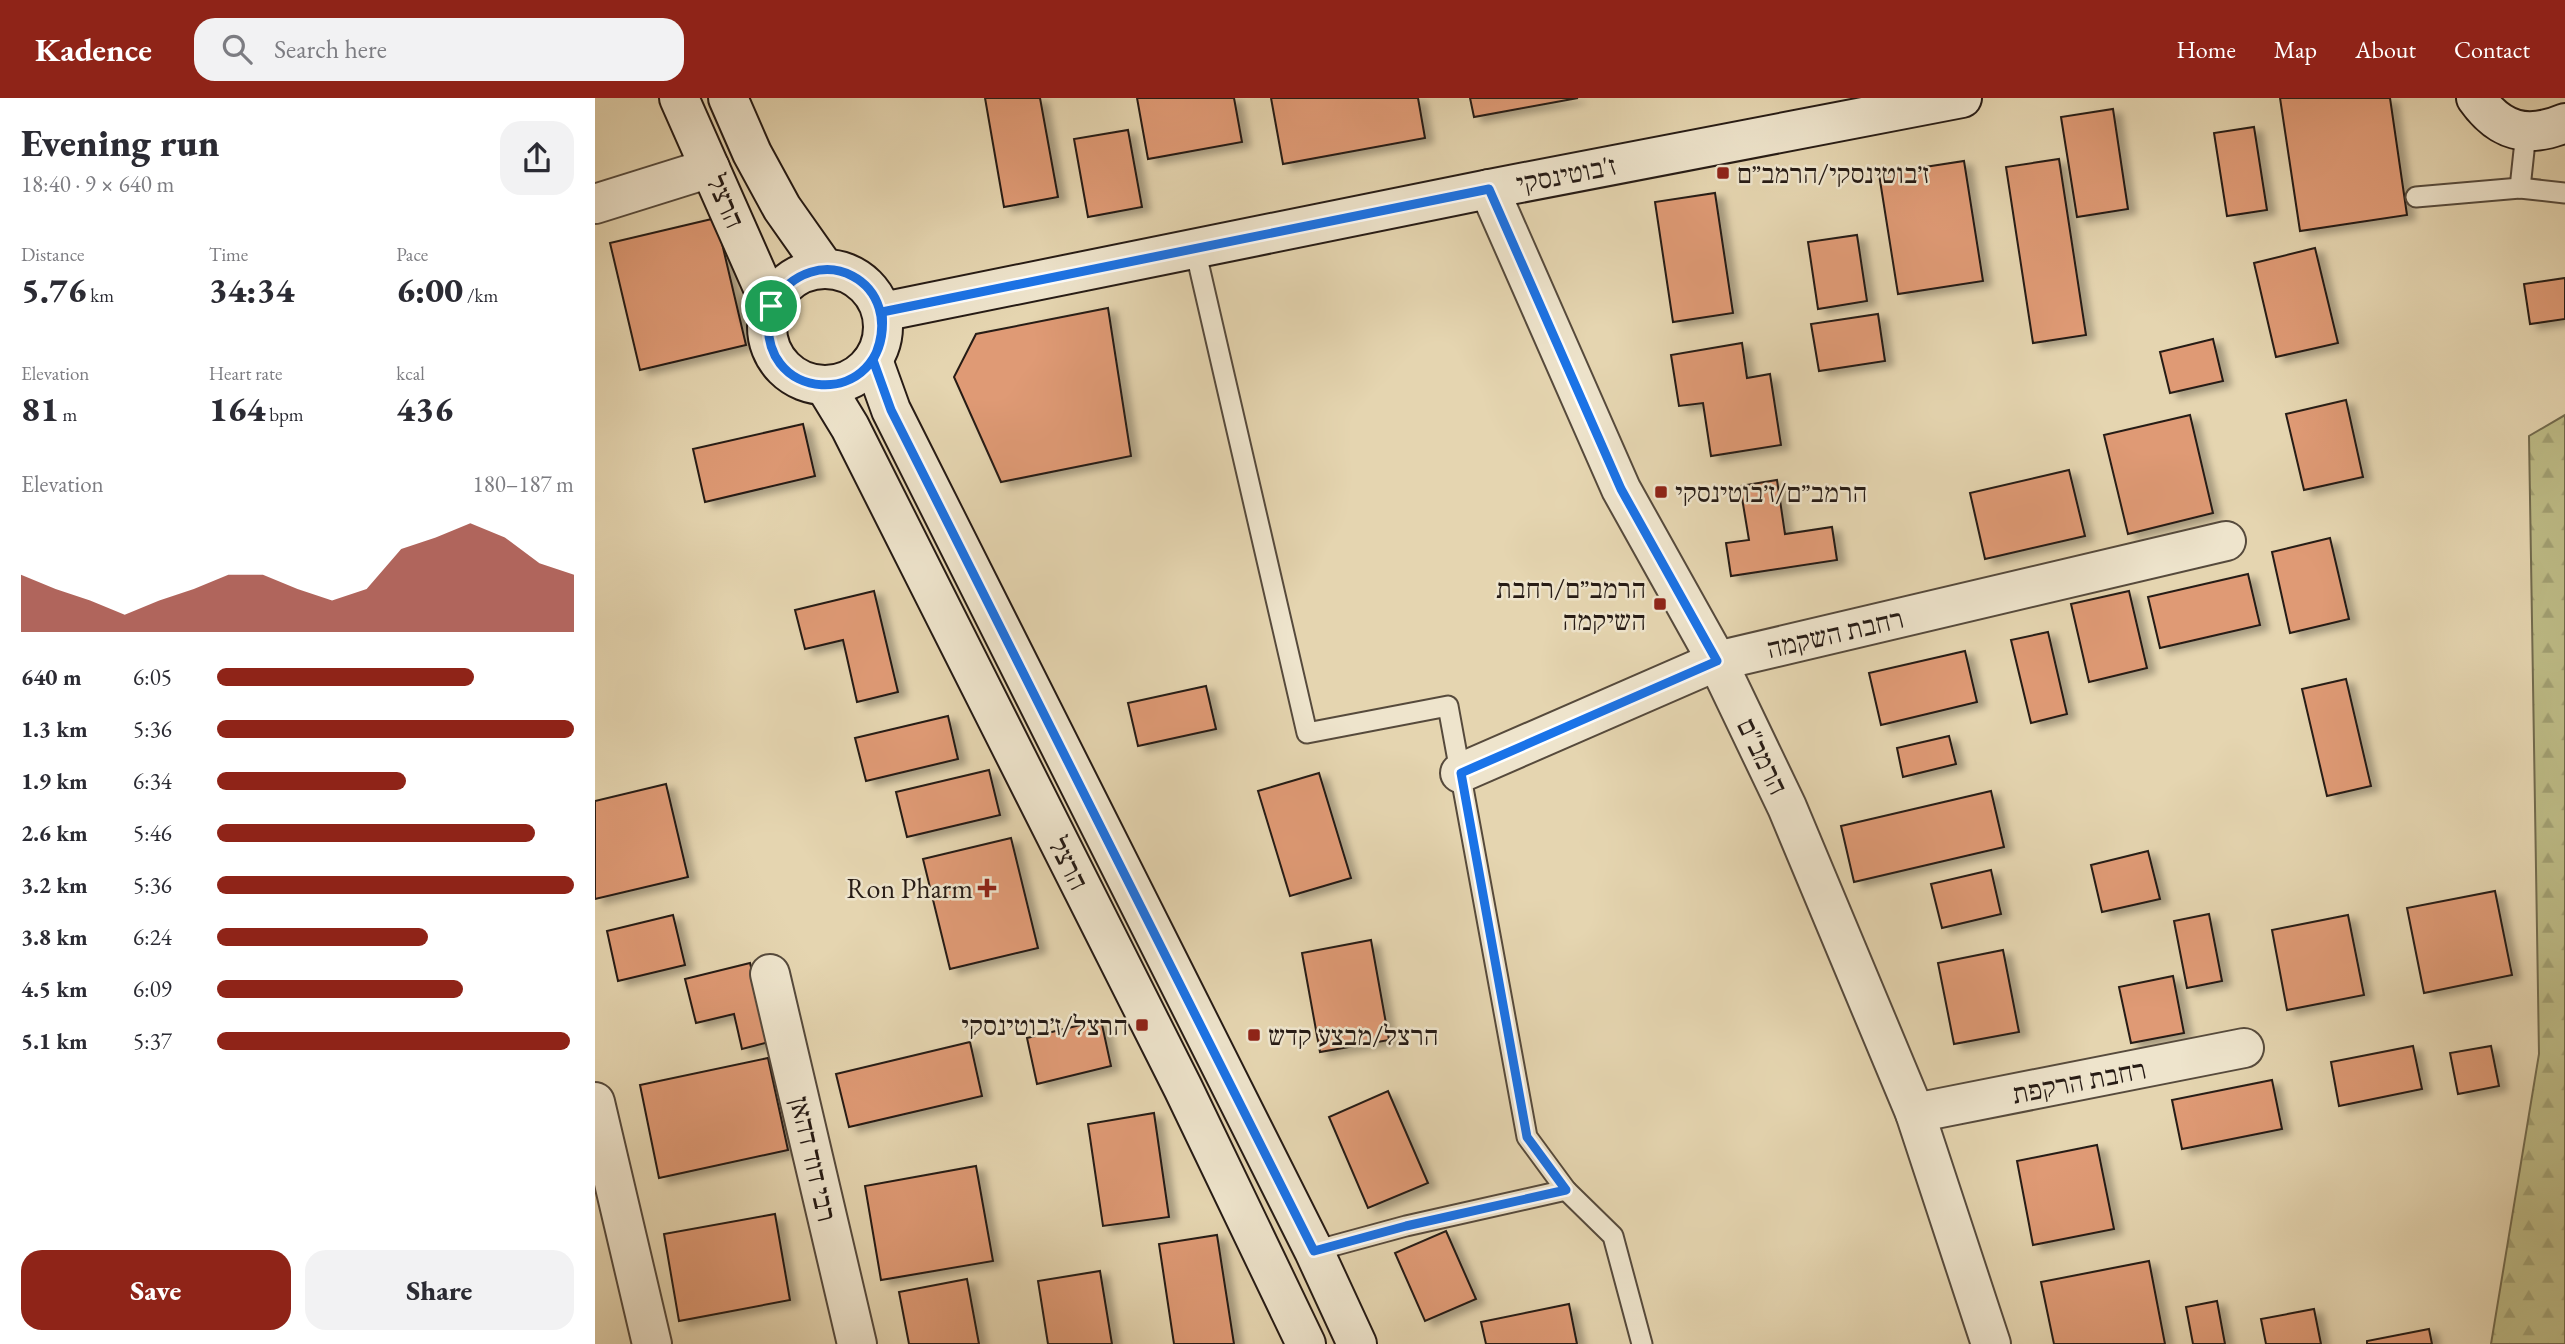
<!DOCTYPE html>
<html lang="en">
<head>
<meta charset="utf-8">
<style>
  body { margin:0; font-family:"EB Garamond","Frank Ruhl Libre",serif; background:#f2f2f3; color:#2b2b33; height:100vh; display:flex; flex-direction:column; font-size:26px; white-space:nowrap }
  * { box-sizing:border-box; margin:0 }
  p { font-size:23px; color:#7c7c81 }
  .icon { flex:none; width:38px; height:38px; fill:none; stroke:currentColor; stroke-width:2; stroke-linecap:round; stroke-linejoin:round }
  .map { position:relative; flex:1; overflow:hidden }
  .sheet { display:flex; flex-direction:column; background:#fff; width:595px }
  .sheet>* { flex:none }
  .pin { position:absolute; display:grid; place-items:center; width:60px; height:60px; color:#fff; margin:-30px; border:4px solid #fff; border-radius:50%; box-shadow:0 2px 7px #0007 }
  .round { display:grid; place-items:center; flex:none; width:74px; height:74px; border-radius:21px; background:#f2f2f3 }
  .summary { display:flex; align-items:center; justify-content:space-between; height:119px; padding:0 21px }
  h1 { font-size:38px; font-weight:800; line-height:52px }
  .stats { display:grid; grid-template-columns:repeat(3,1fr); gap:10px; height:119px; padding:7px 21px }
  .stats div { display:grid; align-content:center }
  .stats b { font-size:35px; font-weight:800 }
  .stats small { font-size:19px; font-weight:400 }
  .stats p { font-size:19px }
  .chart { height:196px; padding:14px 21px }
  .chart p { display:flex; justify-content:space-between }
  .chart svg { width:100%; height:126px; margin-top:7px; fill:#8f2418; opacity:.7 }
  .button { display:flex; gap:14px; margin-top:auto; padding:14px 21px }
  .button a { flex:1; height:80px; border-radius:21px; background:#8f2418; color:#fff; font-size:28px; font-weight:800; line-height:80px; text-align:center }
  .button a+a { background:#f2f2f3; color:#2b2b33 }
  ul { padding:0 21px; list-style:none; font-size:23px }
  li { display:grid; grid-template-columns:112px 84px 1fr; align-items:center; height:52px }
  li i { height:18px; border-radius:9px; background:#8f2418 }
  header { display:flex; align-items:center; gap:42px; box-sizing:border-box; height:98px; padding:0 35px; background:#8f2418; color:#fff }
  header strong { font-size:33px }
  nav { display:flex; gap:38px; margin-inline-start:auto; font-size:24px }
  .search { width:490px; height:63px; background:#f2f2f3; display:flex; align-items:center; gap:18px; box-sizing:border-box; padding:0 24px; border-radius:21px; color:#7c7c81; font-size:26px }
  main { display:flex; flex:1; min-height:0 }
  .map>svg:first-child { display:block }
  .forest { fill:url(#forest-firs); stroke:#726b4e; stroke-width:2 }
  .building { fill:#df9a74; stroke:#261b15; stroke-width:2; filter:url(#shadow) }
  .lines { fill:none; stroke-linecap:round; stroke-linejoin:round }
  .lane-casing { stroke:#564a3c; stroke-width:23 }
  .street-casing { stroke:#564a3c; stroke-width:42 }
  .secondary-casing { stroke:#261b15; stroke-width:42 }
  .lane { stroke:#eee4cc; stroke-width:19 }
  .street { stroke:#eee4cc; stroke-width:38 }
  .secondary { stroke:#eee4cc; stroke-width:38 }
  .route-casing { stroke:#fff; stroke-width:14 }
  .route { stroke:#1a73e8; stroke-width:9 }
  .poi-dot { fill:#8f2418; stroke:#eee4cc; stroke-width:2.5 }
  .labels { text-anchor:middle; stroke-width:5; stroke-linejoin:round; paint-order:stroke }
  .poi-label { font-size:28px; fill:#261b15; stroke:#eee4cc; text-anchor:start }
  .street-label { font-size:28px; fill:#261b15; stroke:#eee4cc }
</style>
</head>
<body>
<header>
<strong>Kadence</strong>
<div class="search"><svg class="icon" aria-label="search" viewBox="0 0 24 24"><circle cx="10" cy="10" r="6"/><path d="M15 15l6 6"/></svg>Search here</div>
<nav><a>Home</a><a>Map</a><a>About</a><a>Contact</a></nav>
</header>
<main>
<section class="sheet">
<div class="summary"><div><h1>Evening run</h1><p>18:40 · 9 × 640 m</p></div><a class="round"><svg class="icon" aria-label="share" viewBox="0 0 24 24"><path d="M12 15V3M7 8l5-5 5 5M5 13v7h14v-7"/></svg></a></div>
<div class="stats">
<div><p>Distance</p><b>5.76<small> km</small></b></div>
<div><p>Time</p><b>34:34</b></div>
<div><p>Pace</p><b>6:00<small> /km</small></b></div>
</div>
<div class="stats">
<div><p>Elevation</p><b>81<small> m</small></b></div>
<div><p>Heart rate</p><b>164<small> bpm</small></b></div>
<div><p>kcal</p><b>436</b></div>
</div>
<div class="chart"><p><span>Elevation</span>180–187 m</p>
<svg viewBox="0 0 160 44" preserveAspectRatio="none"><path d="M0 44V24L10 29L20 33L30 38L40 33L50 29L60 24L70 24L80 29L90 33L100 29L110 15L120 11L130 6L140 11L150 20L160 24V44z"/></svg>
</div>
<ul>
<li><b>640 m</b>6:05<i style="width:72%"></i></li>
<li><b>1.3 km</b>5:36<i style="width:100%"></i></li>
<li><b>1.9 km</b>6:34<i style="width:53%"></i></li>
<li><b>2.6 km</b>5:46<i style="width:89%"></i></li>
<li><b>3.2 km</b>5:36<i style="width:100%"></i></li>
<li><b>3.8 km</b>6:24<i style="width:59%"></i></li>
<li><b>4.5 km</b>6:09<i style="width:69%"></i></li>
<li><b>5.1 km</b>5:37<i style="width:99%"></i></li>
</ul>
<div class="button"><a>Save</a><a>Share</a></div>
</section>
<div class="map">
<svg width="1970" height="1246" viewBox="0 0 1970 1246">
  <defs>
    <pattern id="forest-firs" width="22" height="20" patternUnits="userSpaceOnUse" patternTransform="scale(1.75)"><rect width="22" height="20" fill="#bdbb86"/><path d="M5 1l3.5 6h-7zM16 11l3.5 6h-7z" fill="#a2a073"/></pattern>
    <filter id="shadow"><feDropShadow dx="8" dy="4.5" stdDeviation="3.5" flood-color="#0004"/></filter>
  </defs>
  <rect width="100%" height="100%" fill="#e5d5b0"/>
  <filter id="stains"><feTurbulence type="fractalNoise" baseFrequency=".00286" numOctaves="4"/><feColorMatrix values="0 0 0 0 .2 0 0 0 0 .09 0 0 0 0 .02 0 0 0 .5 -.17"/></filter>
  <radialGradient id="worn" r=".72"><stop offset=".6" stop-color="#630" stop-opacity="0"/><stop offset="1" stop-color="#630" stop-opacity=".3"/></radialGradient>
  <path class="forest" d="M1970 317V1246H1896L1944 956 1934 338Z"/>
  <g class="building">
    <path d="M390 0H445L463 99 409 109Z"/>
    <path d="M542 0H639L647 44 553 61Z"/>
    <path d="M676 0H823L830 40 688 66Z"/>
    <path d="M875 0H983L879 19Z"/>
    <path d="M1685 0H1795L1812 117 1705 133Z"/>
    <path d="M1518 11 1533 111 1482 119 1466 19Z"/>
    <path d="M1659 29 1672 112 1632 118 1619 35Z"/>
    <path d="M533 32 547 109 493 119 479 41Z"/>
    <path d="M1464 61 1491 237 1438 245 1411 69Z"/>
    <path d="M1369 63 1388 183 1303 196 1284 76Z"/>
    <path d="M1120 95 1138 215 1078 224 1060 104Z"/>
    <path d="M121 120 151 247 45 272 15 145Z"/>
    <path d="M1262 137 1272 203 1223 211 1213 144Z"/>
    <path d="M1720 150 1743 245 1681 259 1659 165Z"/>
    <path d="M1970 180V221L1935 226 1929 186Z"/>
    <path d="M513 210 536 358 406 384 359 279 381 236Z"/>
    <path d="M1283 216 1290 263 1224 273 1216 226Z"/>
    <path d="M1618 241 1628 283 1575 295 1565 254Z"/>
    <path d="M1147 245 1152 280 1175 276 1186 347 1116 358 1108 305 1084 308 1076 257Z"/>
    <path d="M1751 302 1768 379 1709 392 1691 316Z"/>
    <path d="M1595 317 1618 415 1533 436 1509 337Z"/>
    <path d="M208 326 220 378 110 404 98 351Z"/>
    <path d="M1474 372 1490 438 1390 461 1375 395Z"/>
    <path d="M1182 382 1190 436 1237 429 1242 462 1136 478 1131 445 1154 442 1145 388Z"/>
    <path d="M1735 440 1754 521 1695 535 1677 454Z"/>
    <path d="M1653 476 1665 527 1565 550 1553 499Z"/>
    <path d="M279 493 303 594 262 604 248 542 210 551 200 512Z"/>
    <path d="M1534 493 1552 570 1494 584 1476 506Z"/>
    <path d="M1453 534 1472 616 1436 625 1416 542Z"/>
    <path d="M1370 553 1382 604 1286 627 1274 575Z"/>
    <path d="M1751 581 1776 688 1732 698 1707 591Z"/>
    <path d="M611 588 621 631 543 648 533 605Z"/>
    <path d="M353 618 363 661 271 683 260 640Z"/>
    <path d="M1354 638 1361 666 1308 679 1302 650Z"/>
    <path d="M394 672 405 717 312 739 301 694Z"/>
    <path d="M724 675 756 780 695 798 663 693Z"/>
    <path d="M71 686 93 779 0 801V703Z"/>
    <path d="M1396 693 1409 749 1259 784 1246 728Z"/>
    <path d="M416 740 443 850 355 871 328 761Z"/>
    <path d="M1553 753 1565 801 1507 814 1496 767Z"/>
    <path d="M1396 772 1406 816 1347 830 1336 786Z"/>
    <path d="M1900 793 1917 877 1829 895 1812 810Z"/>
    <path d="M1614 816 1627 883 1592 890 1579 823Z"/>
    <path d="M78 817 90 867 23 883 12 833Z"/>
    <path d="M1753 817 1769 897 1692 912 1677 832Z"/>
    <path d="M776 842 794 942 725 954 707 855Z"/>
    <path d="M1408 852 1424 934 1359 946 1343 865Z"/>
    <path d="M155 865 174 944 147 951 139 916 101 925 90 881Z"/>
    <path d="M1578 878 1589 935 1536 945 1524 889Z"/>
    <path d="M506 922 516 968 442 986 432 940Z"/>
    <path d="M375 944 387 998 254 1029 241 976Z"/>
    <path d="M1818 948 1827 991 1744 1008 1736 964Z"/>
    <path d="M1896 948 1904 988 1863 996 1855 955Z"/>
    <path d="M173 960 193 1052 64 1080 45 987Z"/>
    <path d="M1677 982 1687 1031 1587 1051 1577 1002Z"/>
    <path d="M793 993 833 1085 773 1110 734 1019Z"/>
    <path d="M559 1015 574 1119 508 1128 493 1026Z"/>
    <path d="M1502 1047 1519 1131 1438 1147 1422 1063Z"/>
    <path d="M381 1068 398 1163 286 1182 270 1088Z"/>
    <path d="M180 1116 195 1202 84 1223 69 1136Z"/>
    <path d="M851 1133 881 1201 830 1223 800 1155Z"/>
    <path d="M622 1137 639 1246H579L564 1146Z"/>
    <path d="M1554 1163 1570 1246H1459L1446 1184Z"/>
    <path d="M505 1173 517 1246H453L443 1183Z"/>
    <path d="M372 1181 384 1246H314L304 1194Z"/>
    <path d="M1622 1203 1630 1246H1598L1591 1209Z"/>
    <path d="M974 1206 982 1246H891L886 1224Z"/>
    <path d="M1719 1211 1726 1246H1671L1666 1221Z"/>
    <path d="M1834 1231 1837 1246H1772V1243Z"/>
  </g>
  <g class="lines">
    <defs>
      <g id="lane">
        <path d="M1925 90 1931 34"/>
        <path d="M1821 99 1925 90 1970 95"/>
        <path d="M600 151 712 635 853 608 932 1039 971 1092 1018 1138 1047 1246"/>
        <path d="M719 1153 811 1128 971 1092"/>
      </g>
      <g id="street">
        <path d="M894 91 1026 391 1122 563 1192 709 1320 1015 1396 1246"/>
        <path d="M0 106 115 70"/>
        <path d="M865 675 1122 563 1631 443"/>
        <path d="M175 876 262 1246"/>
        <path d="M0 1004 57 1246"/>
        <path d="M1320 1015 1649 950"/>
      </g>
      <g id="secondary">
        <path d="M84 0 176 208"/>
        <path d="M133 0 157 55 187 110 230 171"/>
        <path d="M1881 0C1905 34 1932 41 1970 25"/>
        <circle cx="230" cy="229" r="58"/>
        <path d="M287 214 894 91 1367 0"/>
        <path d="M278 262 296 312 719 1153 762 1246"/>
        <path d="M230 288 255 329 588 990 711 1246"/>
      </g>
    </defs>
    <use href="#lane" class="lane-casing"/>
    <use href="#street" class="street-casing"/>
    <use href="#secondary" class="secondary-casing"/>
    <use href="#lane" class="lane"/>
    <use href="#street" class="street"/>
    <use href="#secondary" class="secondary"/>
  </g>
  <g class="lines">
    <defs>
      <path id="route" d="M176 208C153 308 297 316 287 214L894 91 1026 391 1122 563 866 675 932 1039 971 1092 811 1128 719 1153 296 312 278 262C316 184 219 134 176 208"/>
    </defs>
    <use href="#route" class="route-casing"/>
    <use href="#route" class="route"/>
  </g>
  <g class="poi-dot">
    <rect x="1121" y="68" width="14" height="14" rx="3.5"/>
    <rect x="1059" y="387" width="14" height="14" rx="3.5"/>
    <rect x="1058" y="499" width="14" height="14" rx="3.5"/>
    <path d="M388.5 779.5h7v7h7v7h-7v7h-7v-7h-7v-7h7z"/>
    <rect x="540" y="920" width="14" height="14" rx="3.5"/>
    <rect x="652" y="930" width="14" height="14" rx="3.5"/>
  </g>
  <g class="labels">
    <g class="poi-label">
      <text x="1142" y="85">ז׳בוטינסקי/הרמב״ם</text>
      <text x="1080" y="404">הרמב״ם/ז׳בוטינסקי</text>
      <text x="1051" y="500" text-anchor="end">הרמב״ם/רחבת<tspan x="1051" dy="32">השיקמה</tspan></text>
      <text x="378" y="800" text-anchor="end">Ron Pharm</text>
      <text x="533" y="937" text-anchor="end">הרצל/ז׳בוטינסקי</text>
      <text x="673" y="947">הרצל/מבצע קדש</text>
    </g>
    <g class="street-label">
      <text transform="translate(971 76) rotate(-11)" y="10">ז'בוטינסקי</text>
      <text transform="translate(131 103) rotate(66)" y="10">הרצל</text>
      <text transform="translate(1240 535) rotate(-13)" y="10">רחבת השקמה</text>
      <text transform="translate(1168 658) rotate(64)" y="10">הרמב"ם</text>
      <text transform="translate(474 765) rotate(63)" y="10">הרצל</text>
      <text transform="translate(1484 983) rotate(-11)" y="10">רחבת הרקפת</text>
      <text transform="translate(219 1061) rotate(77)" y="10">רבי דוד דהאן</text>
    </g>
  </g>
  <rect width="100%" height="100%" filter="url(#stains)"/>
  <rect width="100%" height="100%" fill="url(#worn)"/>
</svg>
<div class="pin" style="left:176px;top:208px;background:#1e9e55"><svg class="icon" aria-label="arrive" viewBox="0 0 24 24"><path d="M6 21V4h12l-3 4 3 4H6"/></svg></div>
</div>
</main>
</body>
</html>
